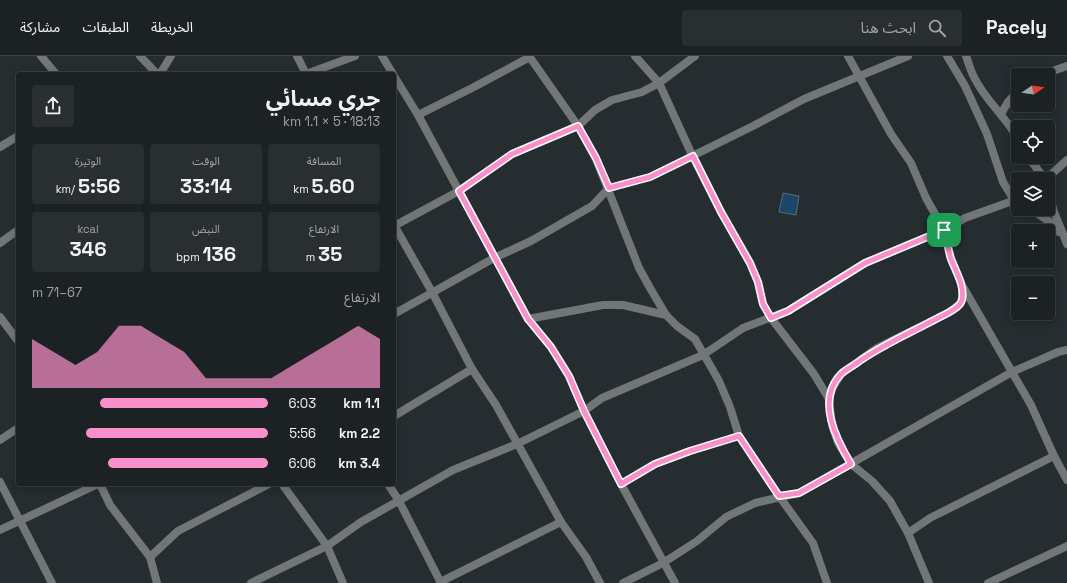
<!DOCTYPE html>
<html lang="ar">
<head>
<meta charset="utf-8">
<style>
  body { margin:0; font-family:"Space Grotesk","Noto Sans Arabic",sans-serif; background:#292f31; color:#f1f3f6; direction:rtl; height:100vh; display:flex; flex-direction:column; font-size:15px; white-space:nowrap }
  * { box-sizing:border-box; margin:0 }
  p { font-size:13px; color:#a0a4a6 }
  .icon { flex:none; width:22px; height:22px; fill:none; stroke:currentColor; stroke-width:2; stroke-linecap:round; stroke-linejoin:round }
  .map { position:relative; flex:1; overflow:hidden; direction:ltr }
  .side { position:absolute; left:16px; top:16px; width:380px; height:414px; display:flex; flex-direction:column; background:#1c2224; border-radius:4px; box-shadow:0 2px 10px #0003,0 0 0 1px #3a3f41; direction:rtl }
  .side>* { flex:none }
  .needle { width:26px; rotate:77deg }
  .controls { position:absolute; left:1011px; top:12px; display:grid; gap:8px }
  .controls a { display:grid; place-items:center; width:44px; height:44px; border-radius:4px; background:#1c2224; box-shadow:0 2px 10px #0003,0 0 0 1px #3a3f41; font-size:20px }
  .pin { position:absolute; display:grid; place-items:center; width:34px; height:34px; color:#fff; margin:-17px; border-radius:8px; box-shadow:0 2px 6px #0006 }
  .round { display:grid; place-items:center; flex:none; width:42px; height:42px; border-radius:4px; background:#292f31 }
  .summary { display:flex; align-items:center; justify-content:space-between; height:68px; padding:0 16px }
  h1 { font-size:22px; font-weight:700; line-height:30px }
  .figures { display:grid; grid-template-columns:repeat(3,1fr); gap:6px; height:68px; padding:4px 16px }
  .figures div { display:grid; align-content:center; border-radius:4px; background:#292f31; text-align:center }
  .figures b { font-size:20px; font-weight:700 }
  .figures small { font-size:11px; font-weight:400 }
  .figures p { font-size:11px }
  .chart { height:112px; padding:8px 16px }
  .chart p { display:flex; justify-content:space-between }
  .chart svg { width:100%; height:72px; margin-top:4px; fill:#f990ca; opacity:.7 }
  ul { padding:0 16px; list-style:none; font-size:13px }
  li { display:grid; grid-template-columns:64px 48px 1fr; align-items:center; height:30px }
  li i { height:10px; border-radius:5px; background:#f990ca }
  header { display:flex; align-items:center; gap:24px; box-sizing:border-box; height:56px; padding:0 20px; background:#1c2224; border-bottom:1px solid #3a3f41 }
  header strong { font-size:19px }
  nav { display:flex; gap:22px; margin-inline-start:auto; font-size:14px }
  .search { width:280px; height:36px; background:#292f31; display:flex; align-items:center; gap:10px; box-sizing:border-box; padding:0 14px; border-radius:4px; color:#a0a4a6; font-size:15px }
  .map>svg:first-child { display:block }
  .building { fill:#1b4668; stroke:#61686e }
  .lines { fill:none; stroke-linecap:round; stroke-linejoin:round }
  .minor { stroke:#727676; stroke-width:8 }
  .route-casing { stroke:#fff; stroke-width:8 }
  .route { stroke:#f990ca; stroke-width:5 }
</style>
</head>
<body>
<header>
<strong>Pacely</strong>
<div class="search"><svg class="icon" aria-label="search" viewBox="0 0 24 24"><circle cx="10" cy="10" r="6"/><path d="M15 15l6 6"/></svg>ابحث هنا</div>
<nav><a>الخريطة</a><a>الطبقات</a><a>مشاركة</a></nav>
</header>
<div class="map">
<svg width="1067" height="527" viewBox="0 0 1067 527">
  <rect width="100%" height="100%" fill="#252d30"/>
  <path class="building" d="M783 137 799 140 796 159 779 156Z"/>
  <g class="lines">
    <g class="minor">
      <path d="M41 0 56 18"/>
      <path d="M140 0 157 18"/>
      <path d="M297 0 306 18"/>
      <path d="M382 0 393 18"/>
      <path d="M529 0 578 70 596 103 639 212 650 232 666 259 677 270 695 283 719 325 730 351 739 380 779 440 813 487 827 527"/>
      <path d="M635 0 659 27 693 101 721 156 750 207 758 226 763 248 771 262 814 318 829 343 832 369 838 387 851 408 872 425 890 445 908 477 929 527"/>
      <path d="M848 0 891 78 911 107 926 142 944 174 951 202 962 229 1031 349 1054 400 1067 424"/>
      <path d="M947 0 965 30 987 78 1003 126 1014 144 1017 146"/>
      <path d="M966 0C969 8 971 16 975 23 986 45 1006 61 1018 83"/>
      <path d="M160 18 171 0"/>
      <path d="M306 18 355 0"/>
      <path d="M1041 19 1067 10"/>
      <path d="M394 20 418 59 528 263 551 291 569 320 584 355 621 428 675 527"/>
      <path d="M1001 58 1008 46 1018 35"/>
      <path d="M418 59 474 31 530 1"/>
      <path d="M0 91 18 80"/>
      <path d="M1028 101 1045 123"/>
      <path d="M1046 123 1067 104"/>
      <path d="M1048 134 1054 156 1067 188"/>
      <path d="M1031 153 1054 169 1059 176"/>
      <path d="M394 169 432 236 472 313 496 349 561 466 586 501 600 527"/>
      <path d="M394 170 459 135 512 98 578 70 595 54 612 44 642 36 659 27 695 0"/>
      <path d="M0 187 18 174"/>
      <path d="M394 258 494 202 531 185 592 150 609 132 650 121 753 70 804 43 908 0"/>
      <path d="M0 261 18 285"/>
      <path d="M528 263 603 249H623L666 259"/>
      <path d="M829 343 832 333 841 318 877 292 948 257 960 248 962 242V230"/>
      <path d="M394 360 472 313"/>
      <path d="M0 384 18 372"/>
      <path d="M0 426 52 527"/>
      <path d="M100 428 110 449 150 501 157 527"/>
      <path d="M282 428 327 490 343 527"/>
      <path d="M388 428 399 445 441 527"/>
      <path d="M621 428 655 408 690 395 739 380"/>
      <path d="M0 474 98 428"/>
      <path d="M908 477 930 462 1054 400"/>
      <path d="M150 501 178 475 269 428"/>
      <path d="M440 526 561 466"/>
      <path d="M251 527 327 490 361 466 453 414 517 388 584 355 602 342 703 299 743 272 788 255 865 207 944 174 965 162 1018 143"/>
      <path d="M623 527 663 507 697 485 726 461 755 447 799 437 1012 316 1058 296 1067 294"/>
      <path d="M988 527 1067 490"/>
    </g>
  </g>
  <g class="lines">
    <defs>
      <path id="route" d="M578 70 596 102 609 132 650 121 693 100 721 156 750 207 758 226 763 248 771 262 788 255 865 207 944 174C947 183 948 194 951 203 956 216 965 230 962 244 960 252 946 258 938 262 912 276 886 287 861 304 855 309 846 313 841 318 816 344 836 383 851 408L799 437 779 440 739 380 690 395 655 408 621 428 584 355 569 320 551 291 528 263 459 135 512 98Z"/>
    </defs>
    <use href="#route" class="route-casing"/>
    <use href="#route" class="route"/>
  </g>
</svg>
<div class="controls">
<a><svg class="needle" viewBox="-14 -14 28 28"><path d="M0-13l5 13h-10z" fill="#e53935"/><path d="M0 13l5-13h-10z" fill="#a0a4a6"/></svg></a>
<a><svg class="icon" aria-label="locate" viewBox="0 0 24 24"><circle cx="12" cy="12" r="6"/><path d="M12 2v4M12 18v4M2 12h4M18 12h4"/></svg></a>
<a><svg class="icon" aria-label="layers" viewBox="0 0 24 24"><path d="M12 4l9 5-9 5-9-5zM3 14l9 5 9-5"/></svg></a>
<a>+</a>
<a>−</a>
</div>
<div class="pin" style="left:944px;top:174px;background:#1e9e55"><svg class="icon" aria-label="arrive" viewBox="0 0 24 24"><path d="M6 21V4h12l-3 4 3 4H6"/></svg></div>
<section class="side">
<div class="summary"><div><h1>جري مسائي</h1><p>18:13 · 5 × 1.1 km</p></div><a class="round"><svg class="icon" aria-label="share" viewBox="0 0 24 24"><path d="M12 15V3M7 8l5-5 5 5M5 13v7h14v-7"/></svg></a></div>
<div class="figures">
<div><p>المسافة</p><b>5.60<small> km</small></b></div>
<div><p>الوقت</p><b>33:14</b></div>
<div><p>الوتيرة</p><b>5:56<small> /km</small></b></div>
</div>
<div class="figures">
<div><p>الارتفاع</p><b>35<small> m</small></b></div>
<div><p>النبض</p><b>136<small> bpm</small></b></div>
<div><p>kcal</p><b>346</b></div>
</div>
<div class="chart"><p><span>الارتفاع</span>67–71 m</p>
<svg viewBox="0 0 160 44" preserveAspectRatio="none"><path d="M0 44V14L10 22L20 30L30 22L40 6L50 6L60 14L70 22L80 38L90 38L100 38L110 38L120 30L130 22L140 14L150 6L160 14V44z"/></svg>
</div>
<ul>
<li><b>1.1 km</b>6:03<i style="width:71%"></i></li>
<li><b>2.2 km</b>5:56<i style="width:77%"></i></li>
<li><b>3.4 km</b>6:06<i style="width:68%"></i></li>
</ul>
</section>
</div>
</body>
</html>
